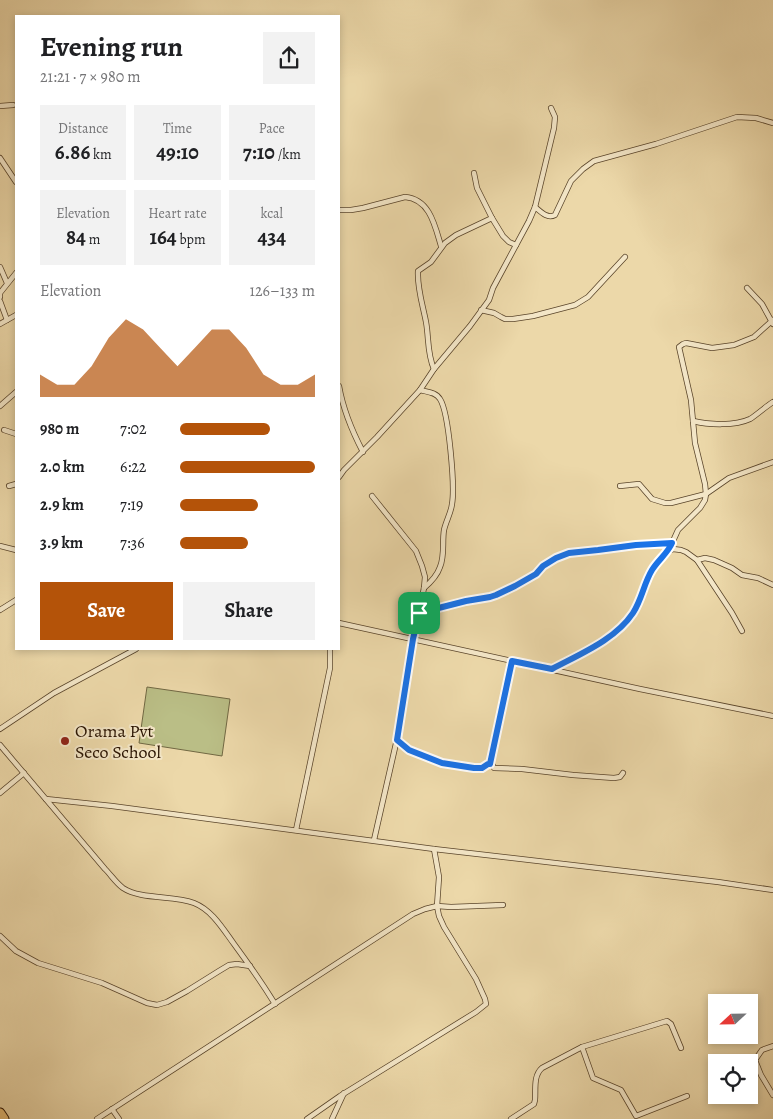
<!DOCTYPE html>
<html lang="en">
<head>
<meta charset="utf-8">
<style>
  body { margin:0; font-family:Alegreya,serif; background:#f2f2f2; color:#202124; height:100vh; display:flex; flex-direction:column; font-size:19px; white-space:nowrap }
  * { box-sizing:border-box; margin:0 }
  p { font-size:16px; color:#757577 }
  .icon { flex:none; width:28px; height:28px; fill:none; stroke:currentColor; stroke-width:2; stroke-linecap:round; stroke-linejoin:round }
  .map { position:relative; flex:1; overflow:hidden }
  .sheet { position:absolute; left:15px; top:15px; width:325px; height:635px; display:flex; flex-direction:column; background:#fff; border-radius:0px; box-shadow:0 2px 8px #0003 }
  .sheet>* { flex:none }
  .needle { width:32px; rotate:248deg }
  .controls { position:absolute; left:708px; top:994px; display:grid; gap:10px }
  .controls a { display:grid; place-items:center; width:50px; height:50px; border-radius:0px; background:#fff; box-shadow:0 2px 8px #0003; font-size:25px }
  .pin { position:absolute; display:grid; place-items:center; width:42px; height:42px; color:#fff; margin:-21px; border-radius:10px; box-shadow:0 2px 8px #0006 }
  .round { display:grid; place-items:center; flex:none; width:52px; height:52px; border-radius:0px; background:#f2f2f2 }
  .head { display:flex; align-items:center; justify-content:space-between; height:85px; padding:0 25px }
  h1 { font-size:28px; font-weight:700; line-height:38px }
  .figures { display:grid; grid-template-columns:repeat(3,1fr); gap:8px; height:85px; padding:5px 25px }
  .figures div { display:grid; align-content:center; border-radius:0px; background:#f2f2f2; text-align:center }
  .figures b { font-size:21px; font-weight:700 }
  .figures small { font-size:14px; font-weight:400 }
  .figures p { font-size:14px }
  .chart { height:140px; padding:10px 25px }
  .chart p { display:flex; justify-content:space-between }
  .chart svg { width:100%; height:90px; margin-top:5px; fill:#b45309; opacity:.7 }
  .button { display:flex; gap:10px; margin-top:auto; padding:10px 25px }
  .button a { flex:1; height:58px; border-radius:0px; background:#b45309; color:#fff; font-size:20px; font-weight:700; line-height:58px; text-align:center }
  .button a+a { background:#f2f2f2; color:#202124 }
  ul { padding:0 25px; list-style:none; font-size:16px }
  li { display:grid; grid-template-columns:80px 60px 1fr; align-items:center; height:38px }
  li i { height:12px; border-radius:6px; background:#b45309 }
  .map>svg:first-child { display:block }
  .green { fill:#babe86; stroke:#716843 }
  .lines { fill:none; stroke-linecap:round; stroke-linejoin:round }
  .street-casing { stroke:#59442a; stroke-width:6 }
  .highway-casing { stroke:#281200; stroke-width:11 }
  .street { stroke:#f3e6c7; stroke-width:4.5 }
  .highway { stroke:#e6bc74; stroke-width:9 }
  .route-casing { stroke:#fff; stroke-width:10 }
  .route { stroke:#1a73e8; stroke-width:6 }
  .poi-dot { fill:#8f2418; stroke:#f3e6c7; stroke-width:2 }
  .labels { text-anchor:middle; stroke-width:4; stroke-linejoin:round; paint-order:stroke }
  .poi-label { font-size:18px; fill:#281200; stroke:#f3e6c7; text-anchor:start }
</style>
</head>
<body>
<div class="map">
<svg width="773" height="1119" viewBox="0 0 773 1119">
  <rect width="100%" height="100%" fill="#ecd8a9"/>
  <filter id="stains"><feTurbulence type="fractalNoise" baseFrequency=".004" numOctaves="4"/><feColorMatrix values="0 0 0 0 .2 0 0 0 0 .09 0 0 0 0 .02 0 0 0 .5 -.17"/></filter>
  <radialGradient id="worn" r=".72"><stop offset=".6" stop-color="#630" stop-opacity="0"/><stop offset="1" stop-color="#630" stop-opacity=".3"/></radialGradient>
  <path class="green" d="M147 687 230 699 222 756 139 743Z"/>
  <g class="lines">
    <defs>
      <g id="street">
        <path d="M0 106 13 105"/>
        <path d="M0 158 16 182"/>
        <path d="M474 173 477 188 492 218 503 236 509 242 516 245"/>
        <path d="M535 207C541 212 547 219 555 215L571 181 583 169 594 161 656 144 737 117 756 118 773 123"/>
        <path d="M339 210H351L363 208 405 197C430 199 435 226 441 246"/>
        <path d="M0 267 7 283"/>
        <path d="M747 288 762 304 773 324"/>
        <path d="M0 297V293L16 273"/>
        <path d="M0 301 7 320"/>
        <path d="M481 310 494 313 501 317 505 319H513L533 316 575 305 588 297 625 257"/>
        <path d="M0 324 16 315"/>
        <path d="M434 369C427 354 429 338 426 322 423 306 417 288 418 271L431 262 445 243 456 235 492 218"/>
        <path d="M339 386C343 409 352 431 363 452"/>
        <path d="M420 390C427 392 436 392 440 399 449 413 455 487 452 504 451 513 446 521 444 530 442 542 445 555 440 567 437 576 431 582 424 588"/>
        <path d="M0 406 16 392"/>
        <path d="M693 421C709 425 735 426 750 419 758 414 765 407 773 402"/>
        <path d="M4 430 16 434"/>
        <path d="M339 477 344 470 377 437 420 390 434 369 470 326 489 300 493 288 529 221 535 207 554 128 555 117 551 108"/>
        <path d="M9 486 16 484"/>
        <path d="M620 486 639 484 652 499 665 503H671L706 494 729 478 773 462"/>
        <path d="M372 496 416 551 422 566 425 577 424 588 413 639 397 739 374 840"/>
        <path d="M0 546 16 550"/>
        <path d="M669 550 678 530 700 508 705 500 706 494 705 484 695 443 691 400 679 347 683 344 686 343 712 348 734 345 754 337 773 320"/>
        <path d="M697 560 705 558 714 560 732 568 742 575 758 578 773 585"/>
        <path d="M0 610 16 600"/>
        <path d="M419 613 466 601 490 597 496 595 515 586 536 574 543 566 556 558 565 554 636 545 672 543"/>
        <path d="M339 623 640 689 773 716"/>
        <path d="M552 669 604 640 624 624 634 612 640 601 652 570 664 553 673 549 681 550 686 552 697 560 732 613 742 631"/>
        <path d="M0 729 54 693 136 649"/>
        <path d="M397 739 409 750 442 763 474 768H482L488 764H492L494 768 522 769 573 775 614 778 620 777 623 773"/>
        <path d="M0 745 105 869C111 875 116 883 123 888 141 900 174 895 194 903 212 910 223 929 234 944 248 963 262 983 275 1004"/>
        <path d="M490 764 512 661"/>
        <path d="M0 793 24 773"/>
        <path d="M46 799 112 806 434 849 718 882 773 890"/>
        <path d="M296 830 330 668V649"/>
        <path d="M0 936 16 951 38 963 102 983 147 1003 157 1005 167 1002 187 991 219 971 229 965 237 964 250 966"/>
        <path d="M773 1046 762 1050 755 1060 761 1075 773 1095"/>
        <path d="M582 1047 593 1078 621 1090 636 1116 687 1096"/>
        <path d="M112 1109 119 1119"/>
        <path d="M97 1119 413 914 425 909 437 906 451 907 503 905"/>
        <path d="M307 1119 340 1096 476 1012 486 1004 485 999 476 979 444 927 439 916 437 906 439 877 434 849"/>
        <path d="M332 1119 344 1093"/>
        <path d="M511 1119 534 1104 535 1100C536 1089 533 1076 542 1068L582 1047 667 1021 671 1024 681 1048"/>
      </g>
      <path id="highway" d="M0 1113 4 1119"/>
    </defs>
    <use href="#street" class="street-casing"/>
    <use href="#highway" class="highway-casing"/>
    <use href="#street" class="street"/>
    <use href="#highway" class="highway"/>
  </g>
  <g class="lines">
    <defs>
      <path id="route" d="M672 543C668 553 658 560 652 570 644 583 642 599 633 613 615 640 580 654 552 669L512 661 490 764H488L482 768H474L442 763 409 750 397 740 413 639 419 613 466 601 490 597 496 595 515 586 536 574 543 566 556 558 569 553 598 550 636 545Z"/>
    </defs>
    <use href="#route" class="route-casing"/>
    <use href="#route" class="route"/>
  </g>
  <circle class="poi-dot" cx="65" cy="741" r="5"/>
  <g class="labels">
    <g class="poi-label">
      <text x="75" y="737">Orama Pvt<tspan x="75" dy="21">Seco School</tspan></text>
    </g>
  </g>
  <rect width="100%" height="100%" filter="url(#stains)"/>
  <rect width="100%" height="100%" fill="url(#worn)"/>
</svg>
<div class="controls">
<a><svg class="needle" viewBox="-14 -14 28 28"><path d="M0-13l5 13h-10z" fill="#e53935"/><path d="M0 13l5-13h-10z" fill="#757577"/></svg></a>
<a><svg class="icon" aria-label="locate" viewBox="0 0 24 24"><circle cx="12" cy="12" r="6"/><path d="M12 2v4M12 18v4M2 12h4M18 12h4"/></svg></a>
</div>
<div class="pin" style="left:419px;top:613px;background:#1e9e55"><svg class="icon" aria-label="arrive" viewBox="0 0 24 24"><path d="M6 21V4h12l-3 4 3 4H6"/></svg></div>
<section class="sheet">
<div class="head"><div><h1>Evening run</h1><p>21:21 · 7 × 980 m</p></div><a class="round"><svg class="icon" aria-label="share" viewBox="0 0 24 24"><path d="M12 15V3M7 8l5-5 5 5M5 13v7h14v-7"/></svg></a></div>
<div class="figures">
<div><p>Distance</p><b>6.86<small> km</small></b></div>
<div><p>Time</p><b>49:10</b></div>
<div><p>Pace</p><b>7:10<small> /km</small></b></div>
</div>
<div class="figures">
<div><p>Elevation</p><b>84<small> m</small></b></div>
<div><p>Heart rate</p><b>164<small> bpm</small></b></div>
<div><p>kcal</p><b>434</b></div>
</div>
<div class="chart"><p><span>Elevation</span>126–133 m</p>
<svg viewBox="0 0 160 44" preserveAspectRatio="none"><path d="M0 44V33L10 38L20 38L30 29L40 15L50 6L60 11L70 20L80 29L90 20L100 11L110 11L120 20L130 33L140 38L150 38L160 33V44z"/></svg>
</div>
<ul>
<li><b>980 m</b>7:02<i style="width:67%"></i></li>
<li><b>2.0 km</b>6:22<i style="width:100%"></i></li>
<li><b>2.9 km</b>7:19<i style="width:58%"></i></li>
<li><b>3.9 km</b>7:36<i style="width:50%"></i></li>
</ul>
<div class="button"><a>Save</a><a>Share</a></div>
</section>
</div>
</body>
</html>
